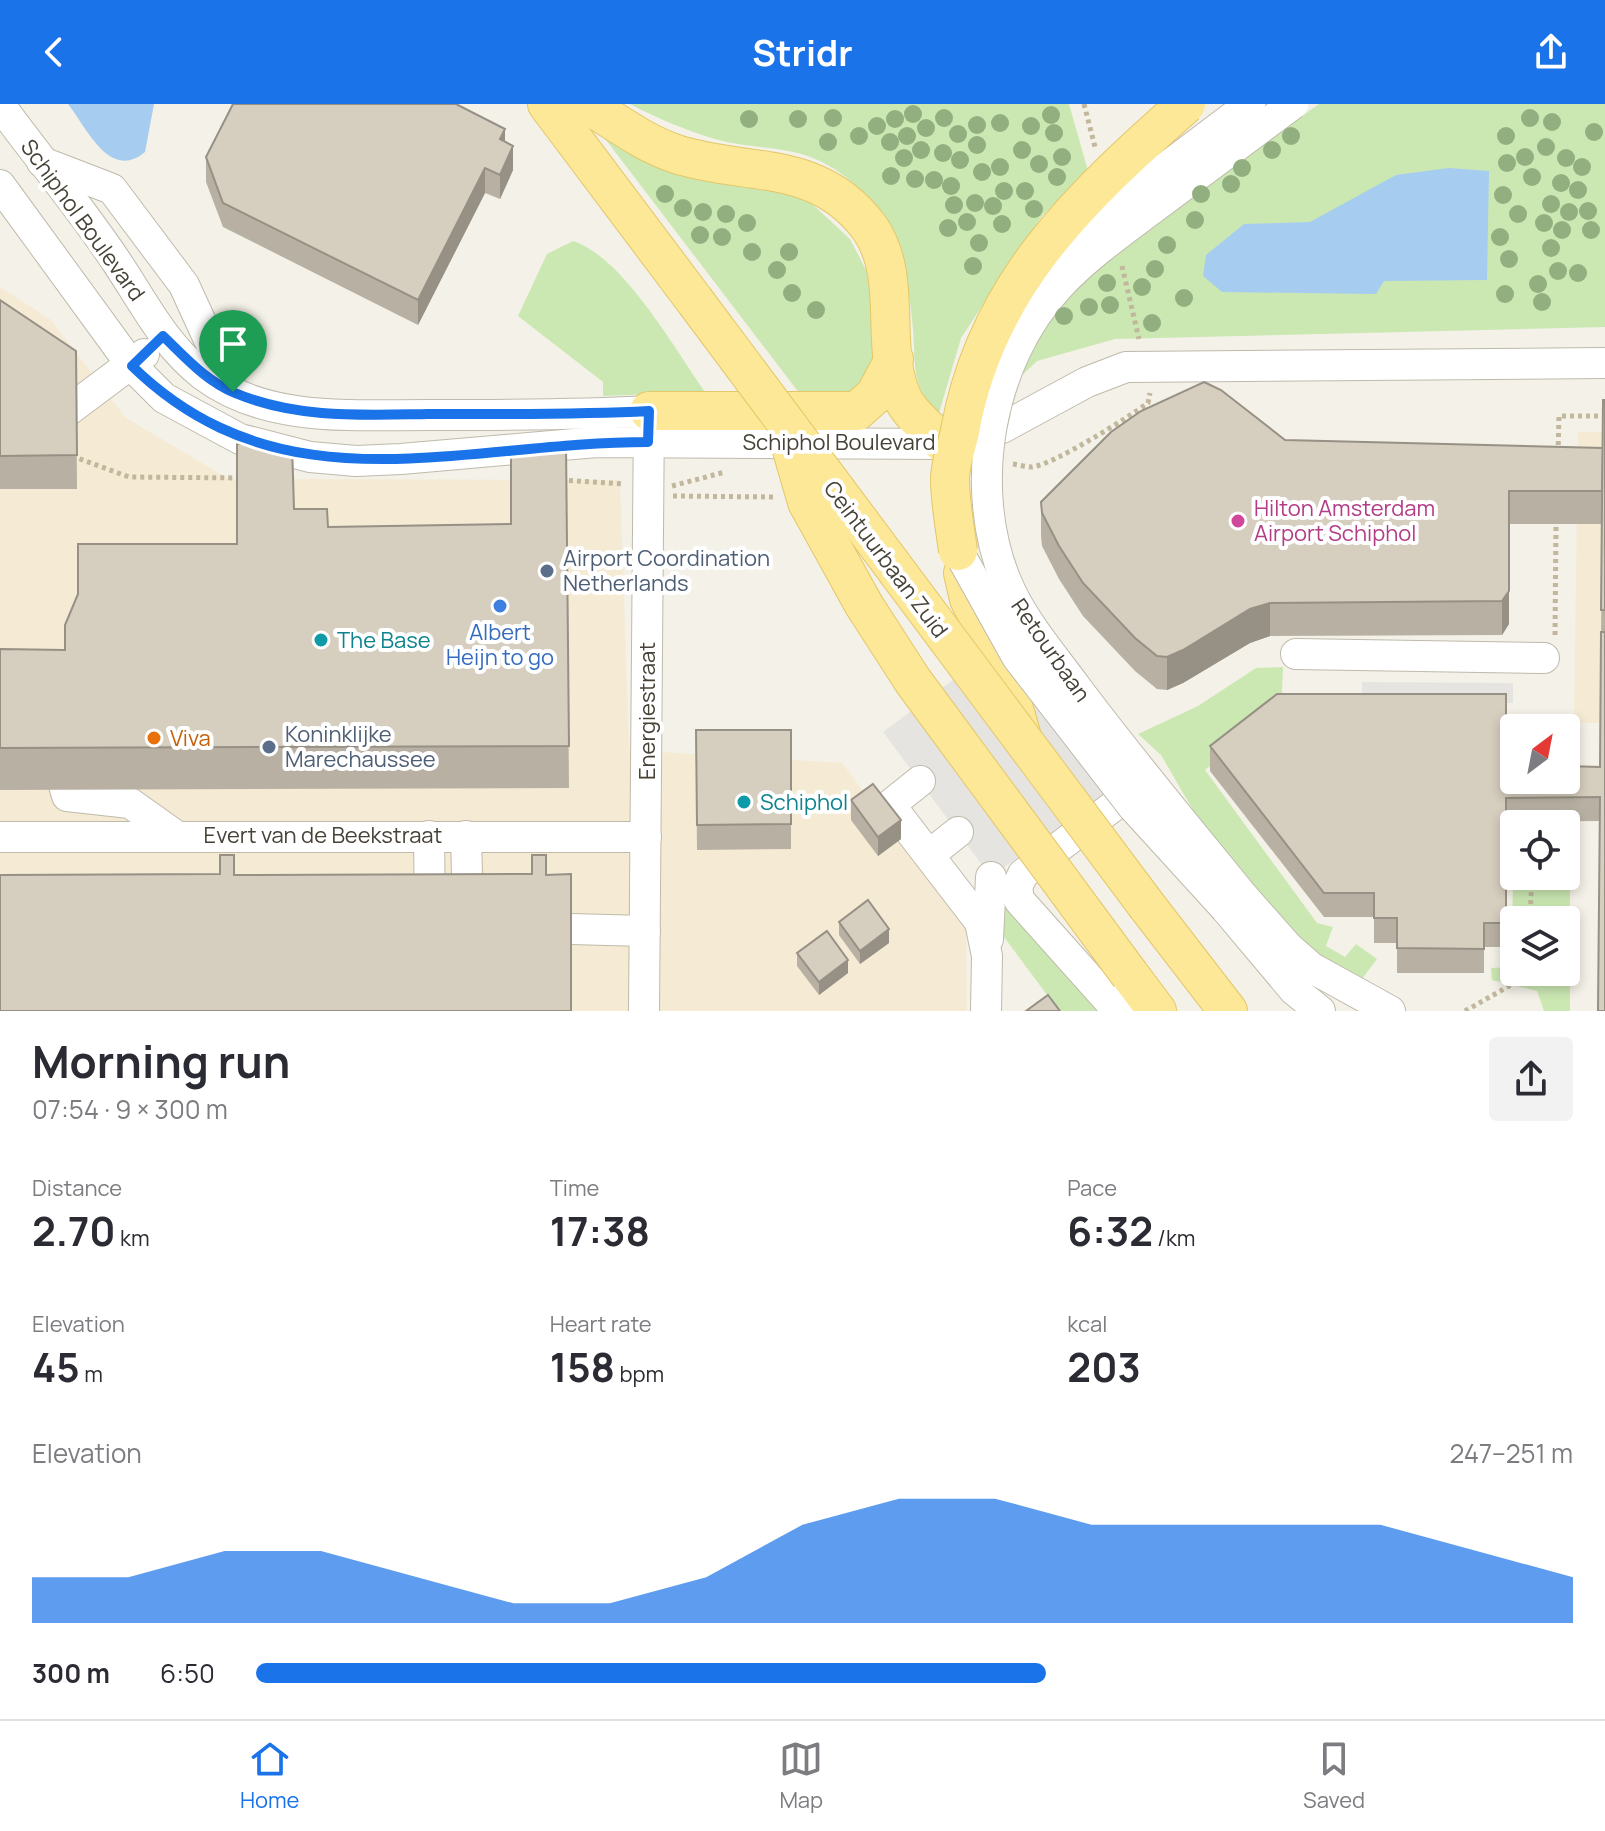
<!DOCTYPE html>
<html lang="en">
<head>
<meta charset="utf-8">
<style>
  body { margin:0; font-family:Manrope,sans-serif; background:#f2f2f3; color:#2b2b33; height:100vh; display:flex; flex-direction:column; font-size:30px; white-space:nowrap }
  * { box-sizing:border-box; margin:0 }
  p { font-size:26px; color:#7c7c81 }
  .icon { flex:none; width:44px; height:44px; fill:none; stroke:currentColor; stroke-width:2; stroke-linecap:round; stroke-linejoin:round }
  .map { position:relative; height:907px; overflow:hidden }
  .sheet { display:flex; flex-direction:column; background:#fff; flex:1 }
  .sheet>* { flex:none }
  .needle { width:52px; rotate:32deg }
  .tools { position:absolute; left:1500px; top:610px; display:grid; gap:16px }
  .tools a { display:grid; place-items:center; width:80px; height:80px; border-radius:8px; background:#fff; box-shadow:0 4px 12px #0003; font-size:40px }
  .pin { position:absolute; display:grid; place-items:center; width:68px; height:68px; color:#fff; margin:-82px -34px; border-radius:50% 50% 50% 0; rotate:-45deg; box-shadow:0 0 8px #0007 }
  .pin .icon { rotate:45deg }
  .round { display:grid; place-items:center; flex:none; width:84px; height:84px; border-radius:8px; background:#f2f2f3 }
  .head { display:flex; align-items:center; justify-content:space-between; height:136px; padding:0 32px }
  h1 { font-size:44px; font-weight:700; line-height:60px }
  .stats { display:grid; grid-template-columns:repeat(3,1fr); gap:12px; height:136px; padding:8px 32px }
  .stats div { display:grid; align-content:center }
  .stats b { font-size:40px; font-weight:700 }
  .stats small { font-size:22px; font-weight:400 }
  .stats p { font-size:22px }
  .chart { height:224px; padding:16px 32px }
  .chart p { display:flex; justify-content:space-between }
  .chart svg { width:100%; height:144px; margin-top:8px; fill:#1a73e8; opacity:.7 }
  ul { padding:0 32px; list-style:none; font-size:26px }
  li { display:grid; grid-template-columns:128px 96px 1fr; align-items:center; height:60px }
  li i { height:20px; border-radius:10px; background:#1a73e8 }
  header { display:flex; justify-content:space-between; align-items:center; height:104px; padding:0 32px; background:#1a73e8; color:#fff; font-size:36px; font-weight:700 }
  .menu { display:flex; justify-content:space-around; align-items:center; height:112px; border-top:2px solid #e1e1e2; background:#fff; font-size:22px; color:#7c7c81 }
  .menu a { display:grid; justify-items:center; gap:4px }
  .menu .selected { color:#1a73e8 }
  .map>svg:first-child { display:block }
  .commercial { fill:#f5ead4 }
  .green { fill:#cbe8b2; fill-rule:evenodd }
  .parking { fill:#e5e4e0 }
  .water { fill:#a6ccf0 }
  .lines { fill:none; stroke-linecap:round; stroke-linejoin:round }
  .minor-casing { stroke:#bfbaab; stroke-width:32 }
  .major-casing { stroke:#e3c768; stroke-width:40 }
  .path { stroke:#c1b79c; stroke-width:5; stroke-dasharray:4 4; stroke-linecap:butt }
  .minor { stroke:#fff; stroke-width:30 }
  .major { stroke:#fde898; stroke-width:38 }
  .minor-bridge-casing { stroke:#bfbaab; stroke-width:32; stroke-linecap:butt }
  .major-bridge-casing { stroke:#e3c768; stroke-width:40; stroke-linecap:butt }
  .minor-bridge { stroke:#fff; stroke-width:30 }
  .major-bridge { stroke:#fde898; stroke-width:38 }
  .tree { fill:#92af80 }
  .wall { fill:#b8b1a3 }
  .shaded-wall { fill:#969085 }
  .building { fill:#d6cebe; stroke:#969085; stroke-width:2 }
  .route-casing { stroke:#fff; stroke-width:16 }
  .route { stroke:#1a73e8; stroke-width:10 }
  .hotel-dot { fill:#d1479c; stroke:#fff; stroke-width:3 }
  .service-dot { fill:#5c6f8a; stroke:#fff; stroke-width:3 }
  .shop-dot { fill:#3f7fe0; stroke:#fff; stroke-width:3 }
  .culture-dot { fill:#0f9aa8; stroke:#fff; stroke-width:3 }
  .food-dot { fill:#e8710a; stroke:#fff; stroke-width:3 }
  .labels { text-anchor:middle; stroke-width:8; stroke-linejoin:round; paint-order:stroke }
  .street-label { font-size:22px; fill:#474237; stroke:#fff }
  .hotel-label { font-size:22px; fill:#b23c85; stroke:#fff; text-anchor:start }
  .service-label { font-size:22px; fill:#4e5e75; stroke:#fff; text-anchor:start }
  .shop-label { font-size:22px; fill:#366cbe; stroke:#fff }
  .culture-label { font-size:22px; fill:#0d838f; stroke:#fff; text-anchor:start }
  .food-label { font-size:22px; fill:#c56008; stroke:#fff; text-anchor:start }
</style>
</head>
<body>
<header><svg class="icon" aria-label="back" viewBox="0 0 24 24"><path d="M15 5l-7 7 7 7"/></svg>Stridr<svg class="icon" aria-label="share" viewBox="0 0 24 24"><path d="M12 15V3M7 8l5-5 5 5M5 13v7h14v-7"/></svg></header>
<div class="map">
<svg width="1605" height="907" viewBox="0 0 1605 907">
  <rect width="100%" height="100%" fill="#f4f1e8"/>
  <g class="commercial">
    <path d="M0 183 51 216 126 314 229 375 620 376 629 646 842 659 966 823 967 907H0Z"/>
    <path d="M1578 328H1605V619H1574Z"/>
  </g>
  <g class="green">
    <path d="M630 0H1069L1088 67 1042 112 961 234 939 309C910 282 916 262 913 225 908 166 895 113 847 74 801 37 766 49 715 35 687 27 655 13 630 0Z"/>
    <path d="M1319 0H1605V223L1115 235 1037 257 1018 275C1018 257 1028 246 1037 232 1104 129 1222 70 1319 0Z"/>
    <path d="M593 19 810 98 850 135 866 166 872 190 876 251 856 291 803 294Z"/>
    <path d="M573 137C623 153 674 244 705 288L603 292V278L518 212 547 150Z"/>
    <path d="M1283 563 1281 610 1205 666 1317 819 1333 823 1326 842 1345 853 1356 840 1377 855 1358 880 1313 853 1200 718 1161 651 1138 630 1198 602 1256 564Z"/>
    <path d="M1514 740V772L1570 770V907H1544L1537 887 1492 876 1491 864 1511 863ZM1514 816H1566V868H1514Z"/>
    <path d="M1002 789 1060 865 1087 886 1103 907H1059L1001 829Z"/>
  </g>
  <g class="parking">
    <path d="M1016 529 1124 675 991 773 883 628Z"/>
    <path d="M1362 578 1513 579V599H1362Z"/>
  </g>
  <g class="water">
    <path d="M68 0H154L145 48C110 77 88 26 68 0Z"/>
    <path d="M1449 64 1489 67 1487 176 1384 177 1376 190 1222 188 1203 172 1206 151 1244 120 1310 118 1396 71Z"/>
  </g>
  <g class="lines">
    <defs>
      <g id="minor">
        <path d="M0 1C38 53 80 103 116 157 143 197 164 241 203 271 269 321 361 310 438 311 508 311 578 311 649 307L644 907"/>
        <path d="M42 58 112 85 184 181 233 288"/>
        <path d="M0 81 132 262 164 294 240 335 310 353 356 357 401 355 597 338 944 340 1002 324 1087 278 1126 263 1605 259"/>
        <path d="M0 336H29L144 250"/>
        <path d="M1296 550 1544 554"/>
        <path d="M64 648 63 678 67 692 130 699 175 731"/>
        <path d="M920 677 890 701 980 818 987 852 986 907"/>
        <path d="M429 732 430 811"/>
        <path d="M466 732 468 812"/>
        <path d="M0 733H646"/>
        <path d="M929 751 958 728"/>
        <path d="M1242 791 1288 843 1312 864 1390 907"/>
        <path d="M1226 805 1294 886 1320 907"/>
        <path d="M571 825 645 827"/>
        <path d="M988 835 991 773"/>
        <path d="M1118 907 1019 796 1017 783 1023 770 1139 683"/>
      </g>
      <g id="major">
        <path d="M547 0 695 197"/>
        <path d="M586 0C617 18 641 38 676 50 748 73 817 54 869 123 905 173 878 242 903 295 911 312 931 326 944 340"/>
        <path d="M649 307H857L875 291 894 255"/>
        <path d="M963 469 969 495 1000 556 1022 633"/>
        <path d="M1147 802 1228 907"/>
        <path d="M1130 871 1157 907"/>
      </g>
    </defs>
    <use href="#minor" class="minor-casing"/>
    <use href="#major" class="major-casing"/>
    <g class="path">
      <path d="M1084 0 1095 43"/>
      <path d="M1122 162 1139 235"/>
      <path d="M1558 349 1559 312H1605"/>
      <path d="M72 352 129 373 243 374"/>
      <path d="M1013 360C1019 361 1026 363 1032 363 1055 360 1127 314 1148 299L1150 289"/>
      <path d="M561 376 623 380"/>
      <path d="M672 382 725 368"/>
      <path d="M673 392 775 393"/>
      <path d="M1555 531 1556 421"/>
      <path d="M1530 816 1532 772"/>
      <path d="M1465 907 1518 877 1524 868"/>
    </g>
    <use href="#minor" class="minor"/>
    <use href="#major" class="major"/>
    <defs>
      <g id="minor-bridge">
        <path d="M1043 167 1131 90 1250 0"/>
        <path d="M958 447 1017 553 1133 703 1226 805"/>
        <path d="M1242 791C1186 722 1129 654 1076 583 1051 549 1022 516 1006 477 967 383 989 257 1059 182 1086 153 1120 129 1152 105 1199 70 1246 35 1293 0"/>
      </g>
      <g id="major-bridge">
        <path d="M695 197 1147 802"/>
        <path d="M791 343 807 398 864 501 913 577 1130 871"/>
        <path d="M958 447C955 423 950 398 950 375 950 359 957 342 960 327 986 181 1080 94 1186 0"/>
      </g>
    </defs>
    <use href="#minor-bridge" class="minor-bridge-casing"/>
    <use href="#major-bridge" class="major-bridge-casing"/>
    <use href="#minor-bridge" class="minor-bridge"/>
    <use href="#major-bridge" class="major-bridge"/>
  </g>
  <g class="tree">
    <circle cx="913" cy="10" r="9"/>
    <circle cx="1051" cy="11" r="9"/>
    <circle cx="833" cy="14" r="9"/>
    <circle cx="944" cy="14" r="9"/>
    <circle cx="1530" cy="14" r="9"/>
    <circle cx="749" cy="15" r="9"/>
    <circle cx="798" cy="15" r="9"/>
    <circle cx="895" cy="15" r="9"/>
    <circle cx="1552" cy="18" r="9"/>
    <circle cx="1000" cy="19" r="9"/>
    <circle cx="977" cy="21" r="9"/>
    <circle cx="877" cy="22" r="9"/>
    <circle cx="1031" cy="22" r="9"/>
    <circle cx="926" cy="24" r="9"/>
    <circle cx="1594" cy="28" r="9"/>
    <circle cx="1054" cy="29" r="9"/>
    <circle cx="958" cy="30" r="9"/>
    <circle cx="859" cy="32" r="9"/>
    <circle cx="907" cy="32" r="9"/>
    <circle cx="1291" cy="32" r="9"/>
    <circle cx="1506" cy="32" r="9"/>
    <circle cx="828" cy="38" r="9"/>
    <circle cx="890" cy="38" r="9"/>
    <circle cx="977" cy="41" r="9"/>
    <circle cx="1546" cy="43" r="9"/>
    <circle cx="921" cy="46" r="9"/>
    <circle cx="1022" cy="46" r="9"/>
    <circle cx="1272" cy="46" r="9"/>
    <circle cx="943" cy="49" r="9"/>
    <circle cx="1062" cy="53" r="9"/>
    <circle cx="1525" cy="53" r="9"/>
    <circle cx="904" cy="54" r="9"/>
    <circle cx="1566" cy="54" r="9"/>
    <circle cx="960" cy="56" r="9"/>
    <circle cx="1507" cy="59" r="9"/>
    <circle cx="1039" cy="60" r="9"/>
    <circle cx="1000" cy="63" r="9"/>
    <circle cx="1582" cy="63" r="9"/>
    <circle cx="1242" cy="64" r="9"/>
    <circle cx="982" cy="68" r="9"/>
    <circle cx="891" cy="72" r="9"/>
    <circle cx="1057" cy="73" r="9"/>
    <circle cx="1532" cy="73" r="9"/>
    <circle cx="915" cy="75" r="9"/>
    <circle cx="934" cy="76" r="9"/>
    <circle cx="1561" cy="79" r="9"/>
    <circle cx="1231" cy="80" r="9"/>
    <circle cx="951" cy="82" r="9"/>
    <circle cx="1578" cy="86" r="9"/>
    <circle cx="1004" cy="87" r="9"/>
    <circle cx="1025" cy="87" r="9"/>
    <circle cx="665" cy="90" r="9"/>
    <circle cx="1201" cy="90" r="9"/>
    <circle cx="1503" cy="91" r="9"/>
    <circle cx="975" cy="99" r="9"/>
    <circle cx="1551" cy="100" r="9"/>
    <circle cx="954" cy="101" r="9"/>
    <circle cx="993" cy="102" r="9"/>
    <circle cx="683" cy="104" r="9"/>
    <circle cx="1034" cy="105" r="9"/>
    <circle cx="1588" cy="107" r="9"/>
    <circle cx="703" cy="108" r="9"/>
    <circle cx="1569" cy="108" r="9"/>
    <circle cx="726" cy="110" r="9"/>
    <circle cx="1518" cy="110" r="9"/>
    <circle cx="1195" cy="116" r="9"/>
    <circle cx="967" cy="118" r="9"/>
    <circle cx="747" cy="119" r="9"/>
    <circle cx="1544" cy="119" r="9"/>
    <circle cx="1002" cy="120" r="9"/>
    <circle cx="948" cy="124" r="9"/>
    <circle cx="1562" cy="126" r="9"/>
    <circle cx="1591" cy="126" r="9"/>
    <circle cx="700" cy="131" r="9"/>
    <circle cx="722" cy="133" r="9"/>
    <circle cx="1500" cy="133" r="9"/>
    <circle cx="979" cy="139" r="9"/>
    <circle cx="1167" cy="141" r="9"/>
    <circle cx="1551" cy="144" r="9"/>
    <circle cx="752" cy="148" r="9"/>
    <circle cx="789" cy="148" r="9"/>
    <circle cx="1509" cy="155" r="9"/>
    <circle cx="973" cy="162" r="9"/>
    <circle cx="1155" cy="165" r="9"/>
    <circle cx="777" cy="166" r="9"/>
    <circle cx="1558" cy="167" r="9"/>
    <circle cx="1578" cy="169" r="9"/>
    <circle cx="1107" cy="179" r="9"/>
    <circle cx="1538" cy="180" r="9"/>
    <circle cx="1142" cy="183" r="9"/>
    <circle cx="792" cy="189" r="9"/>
    <circle cx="1505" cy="190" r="9"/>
    <circle cx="1184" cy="194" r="9"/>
    <circle cx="1542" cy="198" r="9"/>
    <circle cx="1110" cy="201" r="9"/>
    <circle cx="1089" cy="203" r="9"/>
    <circle cx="816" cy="206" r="9"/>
    <circle cx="1064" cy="212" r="9"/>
    <circle cx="1152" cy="219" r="9"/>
  </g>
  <g class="wall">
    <path d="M505 38 513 66 500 95 485 89 418 221 223 123 206 78V53Z"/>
    <path d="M0 196 76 247 77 385H0Z"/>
    <path d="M1605 296V907L1600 717 1506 718V843H1484V869H1397V839H1374V813H1324L1210 667V642L1506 662 1600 663 1602 420H1509V520L1502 531 1270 532 1250 539 1183 579 1167 586 1157 585 1135 567 1083 512 1059 475 1042 442 1041 432V398L1285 336 1603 344Z"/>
    <path d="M566 341 569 684 0 686V545L65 546 294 405 328 423 511 420Z"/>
    <path d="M696 626H791V745L697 746Z"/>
    <path d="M851 696 901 735 878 752 851 716Z"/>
    <path d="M839 818 889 839 860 860 839 831Z"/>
    <path d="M797 849 848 869 819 891 797 862Z"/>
  </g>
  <g class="shaded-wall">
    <path d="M505 25V49L500 35Z"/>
    <path d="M513 42V66L500 95V71Z"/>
    <path d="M485 64V89L418 221V196Z"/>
    <path d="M1509 487V520L1502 531V497Z"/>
    <path d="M1270 499V532L1250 539 1183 579 1167 586V553L1250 505Z"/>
    <path d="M901 716V735L878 752V733Z"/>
    <path d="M889 825V839L860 860V847Z"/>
    <path d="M848 856V869L819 891V878Z"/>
  </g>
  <g class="building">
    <path d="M233 0H456L505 25 500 35 513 42 500 71 485 64 418 196 223 99 206 53Z"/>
    <path d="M0 196 76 247 77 351 0 352Z"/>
    <path d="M1204 278 1221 286 1285 336 1603 344 1602 387H1509V487L1502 497 1270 499 1250 505 1183 546 1167 553 1157 552 1135 534 1083 479 1059 442 1042 409 1041 398 1111 328 1141 307Z"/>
    <path d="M1603 296H1605V506H1601Z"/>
    <path d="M237 340H292L294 405H327L328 423 511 420V341H566L569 642 0 644V545L65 546V521L78 490V440H237Z"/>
    <path d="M1601 528H1605V907H1598L1600 693 1506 694V819H1484V845L1397 844V814H1374V789H1324L1210 642 1277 590H1506V662H1514V676H1566V662L1600 663Z"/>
    <path d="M696 626H791V720L697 721Z"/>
    <path d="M873 680 901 716 878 733 851 696Z"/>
    <path d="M220 751H234V771L532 770V751H546V771L571 770V907H0V771L220 770Z"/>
    <path d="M868 796 889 825 860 847 839 818Z"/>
    <path d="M827 827 848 856 819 878 797 849Z"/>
    <path d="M1048 891 1060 907H1026Z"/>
  </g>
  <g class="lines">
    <defs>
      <path id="route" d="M163 232C186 254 206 277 235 289 297 315 363 311 428 310 502 310 575 311 649 307L648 338C462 338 283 409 132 262Z"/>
    </defs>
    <use href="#route" class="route-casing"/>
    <use href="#route" class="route"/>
  </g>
  <circle class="hotel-dot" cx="1238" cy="417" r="8"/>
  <g class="service-dot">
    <circle cx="547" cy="467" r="8"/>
    <circle cx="269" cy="643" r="8"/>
  </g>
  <circle class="shop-dot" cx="500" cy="502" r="8"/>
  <g class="culture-dot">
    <circle cx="321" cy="536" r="8"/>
    <circle cx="744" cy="698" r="8"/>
  </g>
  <circle class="food-dot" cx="154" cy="634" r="8"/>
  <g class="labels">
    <g class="street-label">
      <text transform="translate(83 116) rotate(54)" y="8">Schiphol Boulevard</text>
      <text x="839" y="346">Schiphol Boulevard</text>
      <text transform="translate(886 455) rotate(53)" y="8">Ceintuurbaan Zuid</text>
      <text transform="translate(1051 546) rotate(55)" y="8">Retourbaan</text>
      <text transform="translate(647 607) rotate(-90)" y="8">Energiestraat</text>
      <text x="323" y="739">Evert van de Beekstraat</text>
    </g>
    <g class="hotel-label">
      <text x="1254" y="412">Hilton Amsterdam<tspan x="1254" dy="25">Airport Schiphol</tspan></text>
    </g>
    <g class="service-label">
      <text x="563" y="462">Airport Coordination<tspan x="563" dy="25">Netherlands</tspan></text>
      <text x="285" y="638">Koninklijke<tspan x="285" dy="25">Marechaussee</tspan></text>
    </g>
    <g class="shop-label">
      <text x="500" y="536">Albert<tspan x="500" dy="25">Heijn to go</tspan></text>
    </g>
    <g class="culture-label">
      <text x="337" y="544">The Base</text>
      <text x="760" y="706">Schiphol</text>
    </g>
    <g class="food-label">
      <text x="170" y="642">Viva</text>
    </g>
  </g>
</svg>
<div class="tools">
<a><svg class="needle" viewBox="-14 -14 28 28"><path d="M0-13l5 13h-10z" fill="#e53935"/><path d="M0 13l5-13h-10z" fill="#7c7c81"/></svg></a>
<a><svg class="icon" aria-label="locate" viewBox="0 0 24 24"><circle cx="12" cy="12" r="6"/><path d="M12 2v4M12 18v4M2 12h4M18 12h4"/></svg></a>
<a><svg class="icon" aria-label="layers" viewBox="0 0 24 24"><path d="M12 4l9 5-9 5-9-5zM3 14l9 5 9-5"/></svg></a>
</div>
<div class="pin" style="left:233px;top:288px;background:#1e9e55"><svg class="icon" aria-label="arrive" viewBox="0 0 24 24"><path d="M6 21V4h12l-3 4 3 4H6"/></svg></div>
</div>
<section class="sheet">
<div class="head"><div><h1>Morning run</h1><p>07:54 · 9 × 300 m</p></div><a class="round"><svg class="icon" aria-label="share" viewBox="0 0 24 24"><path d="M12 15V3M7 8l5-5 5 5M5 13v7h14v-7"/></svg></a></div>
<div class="stats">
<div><p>Distance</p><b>2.70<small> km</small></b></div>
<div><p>Time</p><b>17:38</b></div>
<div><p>Pace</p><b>6:32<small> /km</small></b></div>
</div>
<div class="stats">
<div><p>Elevation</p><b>45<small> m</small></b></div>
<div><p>Heart rate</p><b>158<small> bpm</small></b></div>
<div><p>kcal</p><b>203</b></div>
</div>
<div class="chart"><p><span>Elevation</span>247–251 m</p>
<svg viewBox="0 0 160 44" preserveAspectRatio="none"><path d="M0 44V30L10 30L20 22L30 22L40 30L50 38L60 38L70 30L80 14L90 6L100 6L110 14L120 14L130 14L140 14L150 22L160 30V44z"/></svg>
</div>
<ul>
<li><b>300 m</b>6:50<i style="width:60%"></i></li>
</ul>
</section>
<nav class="menu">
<a class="selected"><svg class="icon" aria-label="home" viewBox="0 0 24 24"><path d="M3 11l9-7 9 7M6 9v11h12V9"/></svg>Home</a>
<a><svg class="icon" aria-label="map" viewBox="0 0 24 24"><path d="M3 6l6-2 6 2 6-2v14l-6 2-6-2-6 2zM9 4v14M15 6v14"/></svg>Map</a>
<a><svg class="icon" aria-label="saved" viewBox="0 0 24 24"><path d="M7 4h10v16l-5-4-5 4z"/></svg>Saved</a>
</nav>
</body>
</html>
